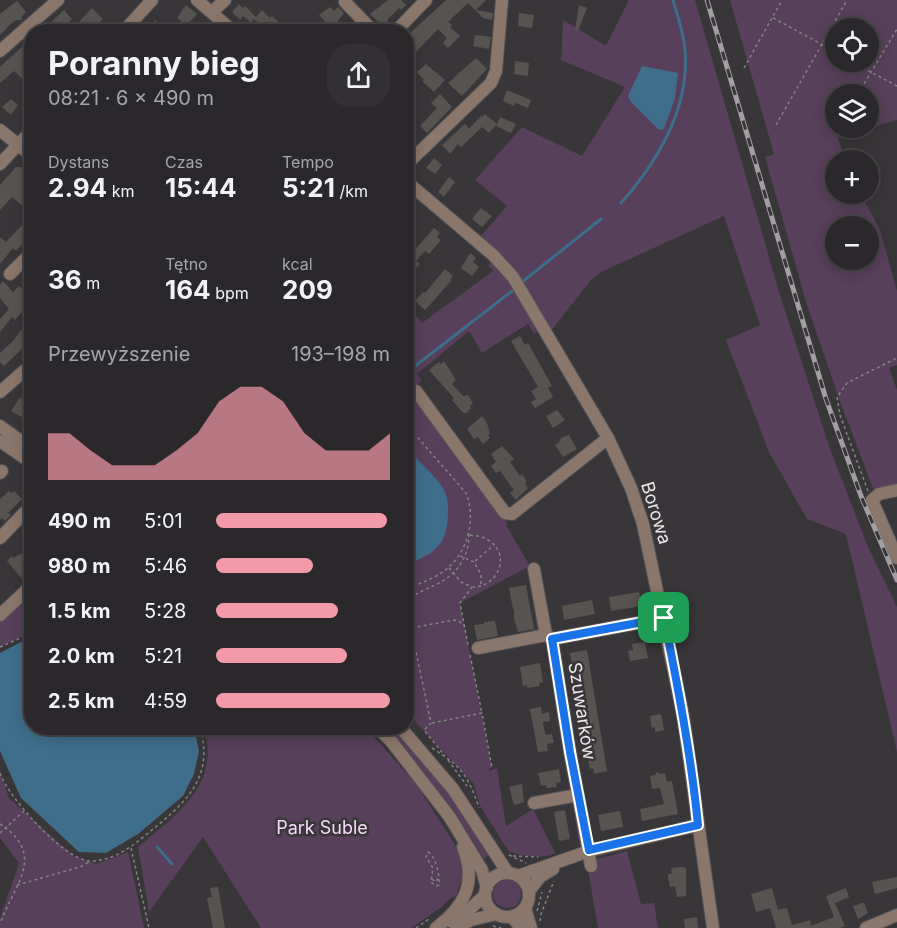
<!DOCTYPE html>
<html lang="pl">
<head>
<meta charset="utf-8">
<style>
  body { margin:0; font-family:Inter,sans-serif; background:#333033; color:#f1f3f6; height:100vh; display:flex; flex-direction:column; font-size:22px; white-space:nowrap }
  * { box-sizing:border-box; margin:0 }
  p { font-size:20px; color:#a6a6a9 }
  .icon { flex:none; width:33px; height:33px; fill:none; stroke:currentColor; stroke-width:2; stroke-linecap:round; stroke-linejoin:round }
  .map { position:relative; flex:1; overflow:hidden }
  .drawer { position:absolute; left:24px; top:24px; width:390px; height:711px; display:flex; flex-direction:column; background:#2b282b; border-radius:24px; box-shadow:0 3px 15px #0003,0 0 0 2px #474447 }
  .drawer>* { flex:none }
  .buttons { position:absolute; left:825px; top:18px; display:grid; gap:12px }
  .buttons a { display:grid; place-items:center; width:54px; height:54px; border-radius:50%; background:#2b282b; box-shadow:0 3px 15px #0003,0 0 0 2px #474447; font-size:30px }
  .pin { position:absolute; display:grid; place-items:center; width:51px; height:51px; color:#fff; margin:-26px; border-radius:12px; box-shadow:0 3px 9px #0006 }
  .round { display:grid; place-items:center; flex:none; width:63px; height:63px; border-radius:24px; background:#333033 }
  .head { display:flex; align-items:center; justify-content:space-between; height:102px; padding:0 24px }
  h1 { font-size:33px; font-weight:700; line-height:45px }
  .stats { display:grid; grid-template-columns:repeat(3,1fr); gap:9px; height:102px; padding:6px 24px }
  .stats div { display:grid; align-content:center }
  .stats b { font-size:26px; font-weight:700 }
  .stats small { font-size:16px; font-weight:400 }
  .stats p { font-size:16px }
  .chart { height:168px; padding:12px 24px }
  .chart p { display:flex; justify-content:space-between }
  .chart svg { width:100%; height:108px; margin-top:6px; fill:#f39aa9; opacity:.7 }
  ul { padding:0 24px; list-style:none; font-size:20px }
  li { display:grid; grid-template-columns:96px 72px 1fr; align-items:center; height:45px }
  li i { height:15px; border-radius:8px; background:#f39aa9 }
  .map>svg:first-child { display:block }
  .green { fill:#583f5b; fill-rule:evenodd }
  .water { fill:#3f6e8a }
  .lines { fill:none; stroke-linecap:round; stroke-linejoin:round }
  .stream { stroke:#3f6e8a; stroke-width:3 }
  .building { fill:#575350 }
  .minor-casing { stroke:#555255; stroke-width:14 }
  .path { stroke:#858385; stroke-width:1.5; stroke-dasharray:3 3; stroke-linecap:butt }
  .minor { stroke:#8b766b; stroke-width:12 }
  .rail-casing { stroke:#a19fa1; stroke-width:5 }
  .rail { stroke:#393639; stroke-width:3; stroke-dasharray:9; stroke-linecap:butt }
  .route-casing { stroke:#fff; stroke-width:12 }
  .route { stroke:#1a73e8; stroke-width:8 }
  .labels { text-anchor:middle; stroke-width:5; stroke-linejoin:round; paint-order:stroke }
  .street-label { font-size:18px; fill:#eae8ea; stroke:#393639 }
  .park-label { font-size:18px; fill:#f8d7fb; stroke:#393639 }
</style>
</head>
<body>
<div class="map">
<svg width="897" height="928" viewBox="0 0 897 928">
  <rect width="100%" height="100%" fill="#393639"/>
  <g class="green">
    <path d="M629 0H695L780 295 830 449 868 547 897 607V752L846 534 807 519 769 452 726 340 760 325 724 216 601 272 590 281 551 331 500 254 481 236 507 206 475 180 522 127 582 156 625 87 561 60 563 20 606 46Z"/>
    <path d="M730 0H897V120L837 137 846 160H836V194H861L880 230 897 291V365L889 368 897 390V486L874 491 840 401 807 305 765 157 774 154ZM836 28H868V62H836ZM836 94H868V128H836ZM836 226H868V260H836Z"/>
    <path d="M493 261 502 271 539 331 534 334 528 324 482 353 469 331 417 374 422 381 413 388 505 513 507 527 530 566 460 603 492 768H489V771L497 768 506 826 533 809 555 853C545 859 519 857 508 850L480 806 474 784 407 713V305L422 323 493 271 488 265Z"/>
    <path d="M29 597 31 599V632L0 647V621Z"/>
    <path d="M204 728H366L417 785 457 848 461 862 462 877 456 896 450 898 443 906 411 928H261L203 837 149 912 138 847C177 814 221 785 204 728Z"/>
    <path d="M384 728H394C431 766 461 810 490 855L484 859 452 808Z"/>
    <path d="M0 772 9 798 73 856 96 864 128 852 144 928H0V919L19 863 0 838Z"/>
    <path d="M627 851 641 904 654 903 658 928H598L588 870 594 860Z"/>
    <circle cx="507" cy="894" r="14"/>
  </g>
  <g class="water">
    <path d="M642 66 678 73 675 98 664 129 659 130 631 102 628 96Z"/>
    <path d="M407 447C417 461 431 471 441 485 447 493 448 502 448 511 448 545 436 553 407 564Z"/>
    <path d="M31 637 32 728H194L199 751 194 774 183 796 138 834 106 853 79 852 21 798 0 751V653Z"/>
  </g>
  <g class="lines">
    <g class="stream">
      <path d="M621 203C658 161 690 108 685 49 683 32 678 16 673 0"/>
      <path d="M522 282 601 219"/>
      <path d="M406 373 512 291"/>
      <path d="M157 847 172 864"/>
    </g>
  </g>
  <g class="building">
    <path d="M388 0H401L406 5 401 10 399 8 387 20 388 22 383 27 370 14Z"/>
    <path d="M446 0H486L476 10 493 13 492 20 483 18 468 3 448 22 452 25 450 27 460 36 448 48 443 43 447 38 438 29 416 52 406 43V37Z"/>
    <path d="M17 1 26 12 22 16V20H17L13 22 0 35V14Z"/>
    <path d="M239 4 243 8 245 6 256 17 262 10 270 18 272 16 290 32H270L254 19 251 23 243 16 240 20 232 12Z"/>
    <path d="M186 5 197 14 188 24 186 22 185 24 177 18Z"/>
    <path d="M579 5 587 8 578 31 575 30Z"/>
    <path d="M330 7 334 11 338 7 344 13 332 29 319 15Z"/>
    <path d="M92 8 103 19 90 32H85L78 23Z"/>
    <path d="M64 10 72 19 59 32H40Z"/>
    <path d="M519 13 534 15 532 28 518 26Z"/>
    <path d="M155 20 168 32H145Z"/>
    <path d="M475 35 491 37 489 49 473 46Z"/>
    <path d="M24 45 32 53V61L27 65 32 69V88L14 71 0 83V67Z"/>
    <path d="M476 58 487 69 462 96 448 83Z"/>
    <path d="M515 61 529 63 528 76 514 74Z"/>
    <path d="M426 64 445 80 434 92 422 81 424 80 417 72Z"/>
    <path d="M507 90 531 100 528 108 516 103 514 106 503 101Z"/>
    <path d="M440 94 452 107 427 133 420 126 437 108 431 103Z"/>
    <path d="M11 99 18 105 11 115 2 107Z"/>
    <path d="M485 114 497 124 489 133 482 127 461 147 458 144 450 154 442 145 465 124 469 129 481 116 482 117Z"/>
    <path d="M500 117 516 124 511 133 496 126Z"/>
    <path d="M434 158 442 165 435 174 426 168Z"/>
    <path d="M16 167H21L32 177V188L24 196 32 203V214L12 197 0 210V185Z"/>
    <path d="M449 177 455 182 444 197 438 192Z"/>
    <path d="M481 208 492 216 482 227 472 219Z"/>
    <path d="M32 215V234L16 251 13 248 0 264V237L6 242Z"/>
    <path d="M434 228 440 233 437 237 441 240 429 254 425 251 416 261 420 264 406 279V260Z"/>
    <path d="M470 253 476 258 473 262 479 267 472 276 461 268Z"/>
    <path d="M445 269 453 276 450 279 452 280 425 310 415 301 423 292 425 293Z"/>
    <path d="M3 281 13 292 19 286 26 291 32 285V300L15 320 12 317 0 332V319L9 309 0 298V285Z"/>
    <path d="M21 330 32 337V345L28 349 25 346 4 366 0 362V353L13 341Z"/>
    <path d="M520 336 525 345 528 343 552 386 548 388 553 397 535 408 531 402 536 399 531 391 538 387 511 341Z"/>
    <path d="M444 361 456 380 452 384 463 396 468 395 473 403 470 406 471 408 466 413H463L452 400 454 398 429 370 439 362 441 364Z"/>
    <path d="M20 397 27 403 24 407 32 412V423L11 411Z"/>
    <path d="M557 410 565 420 553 428 546 416Z"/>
    <path d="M482 416 487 423 490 434 488 435 490 438 483 444 478 437 474 439 467 429Z"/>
    <path d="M569 435 577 449 563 457 555 445 559 443 561 438Z"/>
    <path d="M502 446 514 459 510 462 520 476 522 474 527 482 525 483 528 488 516 500 510 493 514 490 500 471 496 473 491 466 496 462 491 454Z"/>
    <path d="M9 491 12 493 14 491 22 499 8 513 11 515 5 521 2 518 0 520V499Z"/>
    <path d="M32 544V574L24 581 7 561 12 556 14 558 19 554 20 555Z"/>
    <path d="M526 585 534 629 518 632 514 619V609H513L509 588Z"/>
    <path d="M639 592 642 606 611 611 609 597Z"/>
    <path d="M592 600 595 614 564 620 562 606Z"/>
    <path d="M495 621 498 636 477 640 474 625 484 624V622Z"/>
    <path d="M645 642 648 658 630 661 628 651 633 650 632 644Z"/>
    <path d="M587 650 607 771 594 774 593 768 590 769 588 759 591 758V753L588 738H585L582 723H586L585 718 582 702 579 703 576 688 579 687 578 682 580 681 577 664 572 665 570 653Z"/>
    <path d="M540 663 543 682 539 683 540 686 528 688 527 685 523 686 520 667Z"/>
    <path d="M541 707 542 714 549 712 550 721 543 722 544 729 546 735 552 734 554 743 547 744 548 751 538 752 530 709Z"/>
    <path d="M661 714 664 730 655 732V727L652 728 650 716Z"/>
    <path d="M559 769 561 782 556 783 557 787 547 788 546 785 541 786 538 773Z"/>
    <path d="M657 772 660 774 665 773 667 782 672 781 678 814 642 821 640 809 664 804 660 788 652 789 650 776 655 775Z"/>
    <path d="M522 784 524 802 514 805 509 787Z"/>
    <path d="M565 810 570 839 559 841 554 812Z"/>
    <path d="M620 811 623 827 601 831 598 815Z"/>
    <path d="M682 867 686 868V896L677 897 675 886 670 887 668 877V874H672L671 868Z"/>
    <path d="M897 877V888L875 894 872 882Z"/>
    <path d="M218 887 225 928H213L207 898 212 897 210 888Z"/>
    <path d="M772 888 778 910 787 908 792 925 810 920 811 926 834 917 826 896 846 888 849 897 835 903 845 926 840 928H776L770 908 756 912 751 894Z"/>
    <path d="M862 903H864L868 913 858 919 853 906Z"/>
    <path d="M697 917 698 928H685L684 919Z"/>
  </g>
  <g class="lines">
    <defs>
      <g id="minor">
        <path d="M197 0 234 32"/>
        <path d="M345 2 374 32"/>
        <path d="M212 12 225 0"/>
        <path d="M123 32 152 0"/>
        <path d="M395 32 426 0"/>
        <path d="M0 51 58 0"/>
        <path d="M0 130 32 156"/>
        <path d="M0 164 32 130"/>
        <path d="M406 165 491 83 496 71 502 0"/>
        <path d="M406 181 493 255 513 277 608 438 631 488 643 524 683 715 713 928"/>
        <path d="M10 274 32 252"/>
        <path d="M416 391 505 513 512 514 608 438"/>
        <path d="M0 392 32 364"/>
        <path d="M0 426 32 449"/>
        <path d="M0 441 32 463"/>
        <path d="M0 473 2 471"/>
        <path d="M897 490 879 494 872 500 897 558"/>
        <path d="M0 538 29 508"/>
        <path d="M534 569 546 635 552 639"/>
        <path d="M0 615 32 585"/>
        <path d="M478 648 546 635"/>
        <path d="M378 728 391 741 449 816 482 870 487 888"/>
        <path d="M401 728 453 789 508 873"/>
        <path d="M534 803 578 795"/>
        <path d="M591 866 570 752 552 639 664 618"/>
        <circle cx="507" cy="895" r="22"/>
        <path d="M518 876 589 851 698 825"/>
        <path d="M529 891 540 877 553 869"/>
        <path d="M525 908 531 928"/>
        <path d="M512 917 521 928"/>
        <path d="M450 921 470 909 485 895"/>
        <path d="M436 928C465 906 477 883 463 847"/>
        <path d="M456 928 471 920 496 914"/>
        <path d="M866 928 897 915"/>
      </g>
    </defs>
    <use href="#minor" class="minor-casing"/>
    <g class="path">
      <path d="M773 18 836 52"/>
      <path d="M852 62 897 86"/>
      <path d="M744 68 782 0"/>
      <path d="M858 94 897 29"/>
      <path d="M776 125 847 0"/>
      <path d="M406 424 466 493C477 520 467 557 441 573 431 580 418 584 406 589"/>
      <path d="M868 491 840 415 837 397 847 383 897 358"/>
      <path d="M470 535C476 536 483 536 488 540 512 554 498 587 473 587"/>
      <path d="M460 556 474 562 481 575V585"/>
      <path d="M475 561 494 545"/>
      <path d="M449 568 461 582 472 587 460 603 468 645"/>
      <path d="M406 602C415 593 425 590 435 585 457 575 470 556 469 532"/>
      <path d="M406 627 411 628 454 620 459 621 464 626"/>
      <path d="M406 629 411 628 431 723 424 730 445 756"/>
      <path d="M0 647 32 633"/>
      <path d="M470 655 482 713"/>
      <path d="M432 723 482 713 492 768"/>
      <path d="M432 748C462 767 468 775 479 808"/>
      <path d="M448 760 467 786"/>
      <path d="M0 773C8 797 64 860 90 861 113 861 130 848 147 834 184 804 215 779 200 728"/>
      <path d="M0 824C48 855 13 886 0 924"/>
      <path d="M0 833 24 811"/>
      <path d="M131 848 149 928"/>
      <path d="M428 852C436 856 440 877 439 885L436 886 431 882 433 868 426 857Z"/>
      <path d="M509 855 526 863"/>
      <path d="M513 856 538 857"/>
      <path d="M432 879 436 882 438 878"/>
      <path d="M17 885 80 867 91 861"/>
      <path d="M537 911 542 892"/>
      <path d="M540 921 541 914 554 881"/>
      <path d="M493 926 501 928"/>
      <path d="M416 928 430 918"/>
    </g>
    <use href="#minor" class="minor"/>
    <defs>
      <path id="rail" d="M707 0 826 399 861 496 897 580"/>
    </defs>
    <use href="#rail" class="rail-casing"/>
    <use href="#rail" class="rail"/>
  </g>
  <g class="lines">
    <defs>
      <path id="route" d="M664 618C678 687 691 755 698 825L589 850 570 752 552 639Z"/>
    </defs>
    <use href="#route" class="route-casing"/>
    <use href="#route" class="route"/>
  </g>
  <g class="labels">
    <g class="street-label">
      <text transform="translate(656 513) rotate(73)" y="6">Borowa</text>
      <text transform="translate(582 711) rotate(81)" y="6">Szuwarków</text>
    </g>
    <g class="park-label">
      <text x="322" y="834">Park Suble</text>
    </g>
  </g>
</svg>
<div class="buttons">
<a><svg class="icon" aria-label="locate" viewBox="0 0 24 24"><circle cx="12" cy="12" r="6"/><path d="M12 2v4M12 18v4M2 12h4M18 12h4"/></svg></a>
<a><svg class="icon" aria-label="layers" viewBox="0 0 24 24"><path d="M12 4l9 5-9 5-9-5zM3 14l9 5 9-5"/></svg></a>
<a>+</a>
<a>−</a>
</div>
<div class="pin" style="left:664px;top:618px;background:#1e9e55"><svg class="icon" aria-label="arrive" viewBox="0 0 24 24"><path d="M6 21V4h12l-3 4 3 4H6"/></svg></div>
<section class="drawer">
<div class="head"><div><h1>Poranny bieg</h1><p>08:21 · 6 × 490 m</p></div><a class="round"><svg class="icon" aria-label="share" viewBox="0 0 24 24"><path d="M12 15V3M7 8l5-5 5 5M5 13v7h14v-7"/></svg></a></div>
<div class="stats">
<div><p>Dystans</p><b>2.94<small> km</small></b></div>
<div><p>Czas</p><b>15:44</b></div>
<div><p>Tempo</p><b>5:21<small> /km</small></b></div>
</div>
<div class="stats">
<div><b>36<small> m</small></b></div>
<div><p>Tętno</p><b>164<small> bpm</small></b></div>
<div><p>kcal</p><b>209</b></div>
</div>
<div class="chart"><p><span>Przewyższenie</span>193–198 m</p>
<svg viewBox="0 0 160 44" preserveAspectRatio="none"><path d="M0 44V25L10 25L20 32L30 38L40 38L50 38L60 32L70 25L80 12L90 6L100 6L110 12L120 25L130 32L140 32L150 32L160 25V44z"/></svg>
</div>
<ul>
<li><b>490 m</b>5:01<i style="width:98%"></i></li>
<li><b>980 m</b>5:46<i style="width:56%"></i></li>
<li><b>1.5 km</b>5:28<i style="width:70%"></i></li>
<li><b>2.0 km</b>5:21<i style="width:75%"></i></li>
<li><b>2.5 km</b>4:59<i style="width:100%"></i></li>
</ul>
</section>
</div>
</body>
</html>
